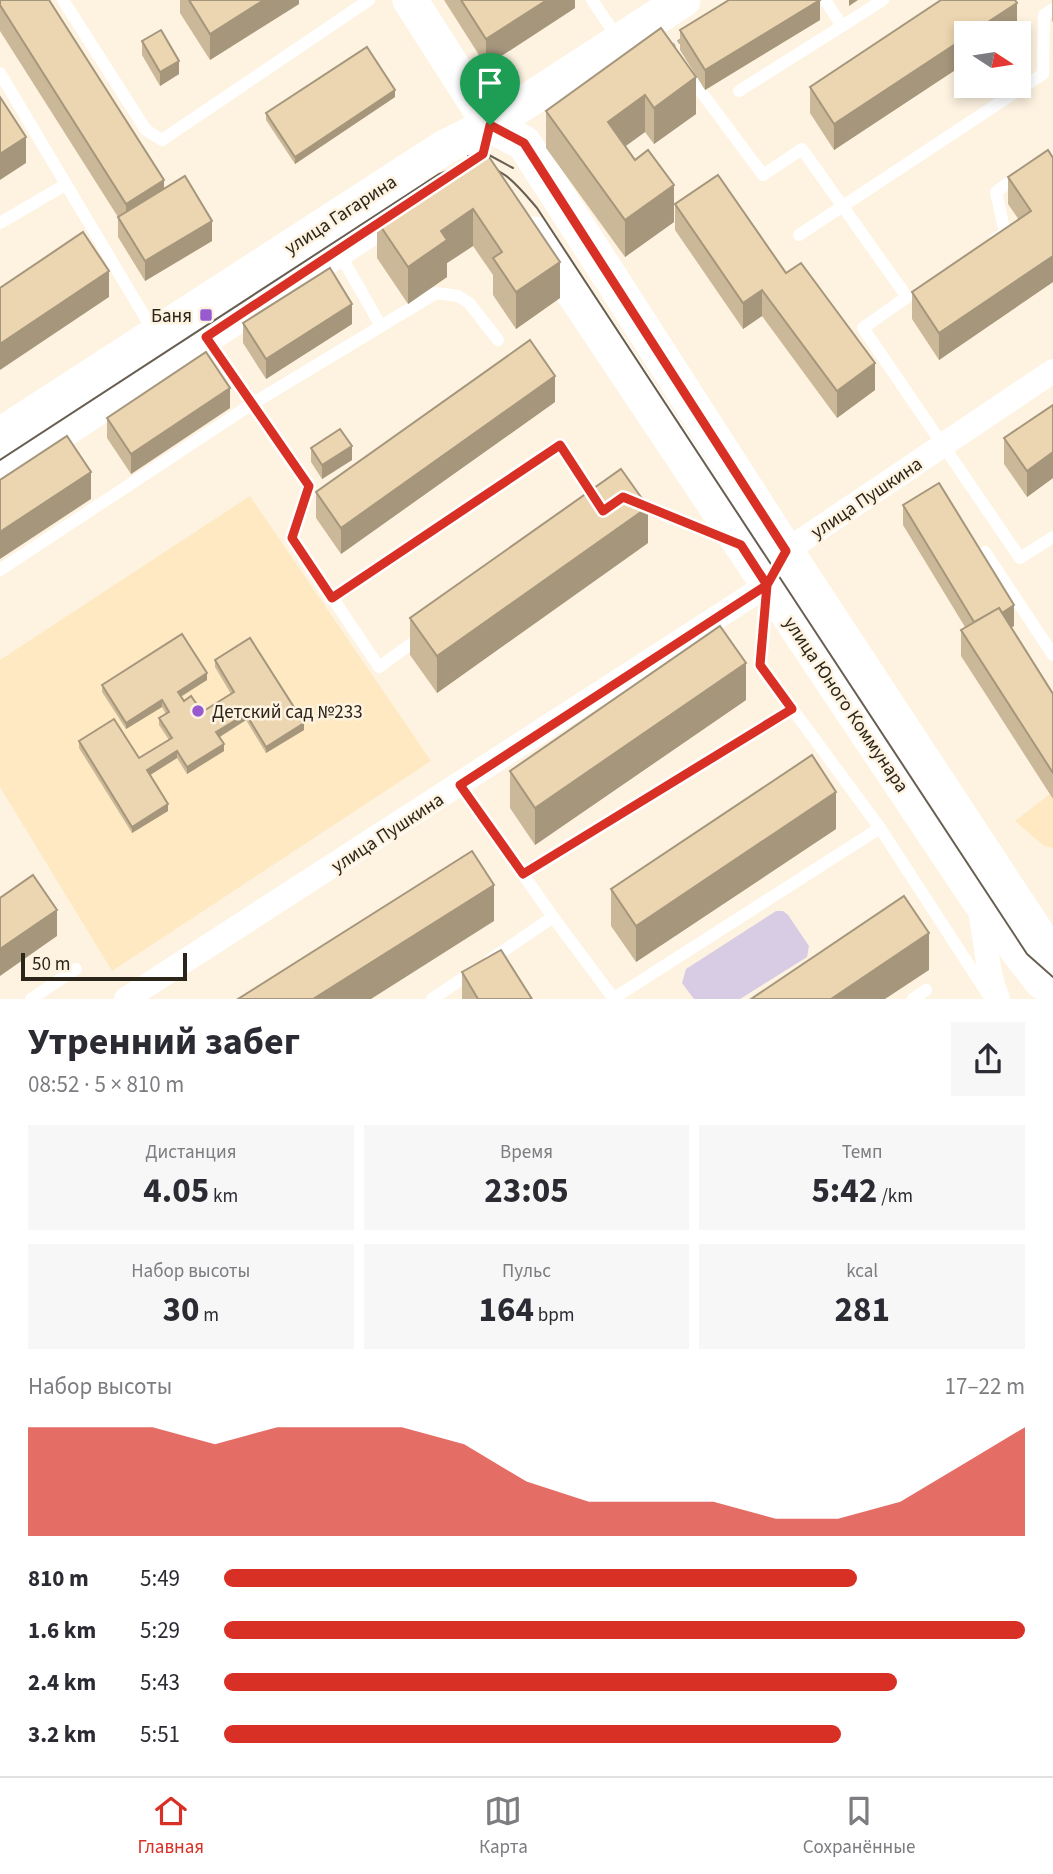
<!DOCTYPE html>
<html lang="ru">
<head>
<meta charset="utf-8">
<style>
  body { margin:0; font-family:"Source Sans 3",sans-serif; background:#f7f7f7; color:#2b2b33; height:100vh; display:flex; flex-direction:column; font-size:26px; white-space:nowrap }
  * { box-sizing:border-box; margin:0 }
  p { font-size:23px; color:#7c7c81 }
  .icon { flex:none; width:38px; height:38px; fill:none; stroke:currentColor; stroke-width:2; stroke-linecap:round; stroke-linejoin:round }
  .map { position:relative; height:999px; overflow:hidden }
  .drawer { display:flex; flex-direction:column; background:#fff; flex:1 }
  .drawer>* { flex:none }
  .needle { width:46px; rotate:102deg }
  .fabs { position:absolute; left:954px; top:21px; display:grid; gap:14px }
  .fabs a { display:grid; place-items:center; width:77px; height:77px; border-radius:0px; background:#fff; box-shadow:0 4px 10px #0003; font-size:35px }
  .scale { position:absolute; left:21px; bottom:18px; width:166px; box-sizing:border-box; padding-left:7px; border:4px solid #2c251a; border-top:0; font-size:19px; line-height:24px; white-space:nowrap; color:#2c251a; -webkit-text-stroke:5px #fef3e1; paint-order:stroke }
  .pin { position:absolute; display:grid; place-items:center; width:60px; height:60px; color:#fff; margin:-72px -30px; border-radius:50% 50% 50% 0; rotate:-45deg; box-shadow:0 0 7px #0007 }
  .pin .icon { rotate:45deg }
  .round { display:grid; place-items:center; flex:none; width:74px; height:74px; border-radius:0px; background:#f7f7f7 }
  .headline { display:flex; align-items:center; justify-content:space-between; height:119px; padding:0 28px }
  h1 { font-size:38px; font-weight:700; line-height:52px }
  .stats { display:grid; grid-template-columns:repeat(3,1fr); gap:10px; height:119px; padding:7px 28px }
  .stats div { display:grid; align-content:center; border-radius:0px; background:#f7f7f7; text-align:center }
  .stats b { font-size:35px; font-weight:700 }
  .stats small { font-size:19px; font-weight:400 }
  .stats p { font-size:19px }
  .chart { height:196px; padding:14px 28px }
  .chart p { display:flex; justify-content:space-between }
  .chart svg { width:100%; height:126px; margin-top:7px; fill:#d93025; opacity:.7 }
  ul { padding:0 28px; list-style:none; font-size:23px }
  li { display:grid; grid-template-columns:112px 84px 1fr; align-items:center; height:52px }
  li i { height:18px; border-radius:9px; background:#d93025 }
  .menu { display:flex; justify-content:space-around; align-items:center; height:98px; border-top:2px solid #e1e1e2; background:#fff; font-size:19px; color:#7c7c81 }
  .menu a { display:grid; justify-items:center; gap:4px }
  .menu .selected { color:#d93025 }
  .map>svg:first-child { display:block }
  .built { fill:#fee9c3 }
  .green { fill:#d7cce4 }
  .lines { fill:none; stroke-linecap:round; stroke-linejoin:round }
  .path { stroke:#bfb5a5; stroke-width:4.5; stroke-dasharray:7 3.5; stroke-linecap:butt }
  .lane { stroke:#fff; stroke-width:12 }
  .street { stroke:#fff; stroke-width:24 }
  .secondary { stroke:#fff; stroke-width:35 }
  .tram { stroke:#685f52; stroke-width:2 }
  .wall { fill:#cbb898 }
  .shaded-wall { fill:#a5967c }
  .building { fill:#ecd6b1; stroke:#a5967c; stroke-width:2 }
  .route-casing { stroke:#fff; stroke-width:14 }
  .route { stroke:#d93025; stroke-width:9 }
  .poi-dot { fill:#985ad0; stroke:#fef3e1; stroke-width:2.5 }
  .labels { text-anchor:middle; stroke-width:5; stroke-linejoin:round; paint-order:stroke }
  .street-label { font-size:19px; fill:#2c251a; stroke:#fef3e1 }
  .poi-label { font-size:19px; fill:#2c251a; stroke:#fef3e1; text-anchor:end }
</style>
</head>
<body>
<div class="map">
<svg width="1053" height="999" viewBox="0 0 1053 999">
  <rect width="100%" height="100%" fill="#fef3e1"/>
  <g class="built">
    <path d="M250 496 431 761 112 971 0 787V660Z"/>
    <path d="M1050 794 1053 799V848L1044 846 1015 821Z"/>
  </g>
  <path class="green" d="M776 911H783L788 915 809 946 807 957 740 999H694L682 983 686 969Z"/>
  <g class="lines">
    <path class="path" d="M669 48 685 38"/>
    <g class="lane">
      <path d="M63 0 146 130 162 140 369 0"/>
      <path d="M592 0 619 40"/>
      <path d="M825 0 842 26 883 0"/>
      <path d="M0 73 155 334"/>
      <path d="M687 73 763 175 802 149 907 297 863 328 1020 558 1053 537"/>
      <path d="M739 91 842 26"/>
      <path d="M0 223 65 185"/>
      <path d="M799 235 1043 74 1044 15 1053 9"/>
      <path d="M995 239 1005 233 996 192 1020 174"/>
      <path d="M338 251 381 326"/>
      <path d="M207 337 309 486 292 538 379 667 422 636"/>
      <path d="M634 501 727 540"/>
      <path d="M985 552 1053 655"/>
      <path d="M0 570 252 404 436 293 458 296 469 303 498 340"/>
      <path d="M766 596 760 665 880 828 989 996"/>
      <path d="M332 598 560 445 597 503"/>
      <path d="M460 785 553 917 490 960"/>
      <path d="M523 874 792 709"/>
      <path d="M553 917 614 999"/>
      <path d="M614 998 880 828"/>
      <path d="M31 999 76 969"/>
      <path d="M432 999 475 970"/>
      <path d="M913 999 926 990"/>
    </g>
    <g class="street">
      <path d="M979 907C986 938 986 969 998 999"/>
      <path d="M126 999 767 585 786 551 1053 371"/>
    </g>
    <g class="secondary">
      <path d="M410 0 490 125 524 143 786 551 1042 941 1053 951"/>
      <path d="M534 234 978 899 1042 982 1053 988"/>
      <path d="M0 435 445 147 490 125 683 0"/>
      <path d="M0 472 416 198"/>
    </g>
    <g class="tram">
      <path d="M468 156 489 155 513 168"/>
      <path d="M0 460 439 174C448 171 461 164 470 163 501 163 519 187 537 208L1027 954 1053 977"/>
    </g>
  </g>
  <g class="wall">
    <path d="M0 0 164 189 212 241 145 281 118 237V217L0 31Z"/>
    <path d="M180 0H299V4L210 60 180 13Z"/>
    <path d="M444 0H575V8L486 66Z"/>
    <path d="M1052 0H1053V22L1052 21Z"/>
    <path d="M820 20 705 90 680 50V30Z"/>
    <path d="M661 28 696 114 654 144 645 132 625 146 674 222 625 257 546 148V111Z"/>
    <path d="M1017 29 834 150 810 113V87Z"/>
    <path d="M142 41 179 74 160 86 142 55Z"/>
    <path d="M395 97 295 164 266 120V113Z"/>
    <path d="M483 148 560 298 516 329 493 295V275L473 246 447 263V277L408 304 377 258V221Z"/>
    <path d="M1053 158V282L939 360 912 319V292L1019 220 1008 204V177Z"/>
    <path d="M675 204 786 273 875 390 837 418 762 316 743 329 675 230Z"/>
    <path d="M243 323 352 324 266 379 243 343Z"/>
    <path d="M555 402 341 554 316 518V492Z"/>
    <path d="M1053 405V478L1027 497 1004 464V438Z"/>
    <path d="M230 408 131 474 107 438V418Z"/>
    <path d="M311 448 352 460 322 479 311 462Z"/>
    <path d="M903 505 1014 626 1011 627 1053 694V799L961 656V630L965 627 903 525Z"/>
    <path d="M648 543 437 693 410 655V618Z"/>
    <path d="M215 660 304 730 266 753 246 720 220 737 224 751 187 774 177 758 150 775 168 811 132 833 79 748V741L139 758 169 740 159 725V718L166 714 162 707 126 729 102 692V685L207 680 181 697 184 701 202 712 231 694 215 667Z"/>
    <path d="M746 700 535 845 510 808V771Z"/>
    <path d="M836 829 636 962 611 926V889Z"/>
    <path d="M462 972 532 999H462Z"/>
  </g>
  <g class="shaded-wall">
    <path d="M264 0H299V4L210 60V34Z"/>
    <path d="M547 0H575V8L486 66V39Z"/>
    <path d="M820 0V20L705 90V70Z"/>
    <path d="M849 0H858L849 6Z"/>
    <path d="M1017 3V29L1011 33H971Z"/>
    <path d="M966 37V63L834 150V124Z"/>
    <path d="M179 61V74L160 86V72Z"/>
    <path d="M696 77V114L654 144V108Z"/>
    <path d="M395 90V97L295 164V157Z"/>
    <path d="M645 95V132L608 159V122Z"/>
    <path d="M26 137V163L0 180V154Z"/>
    <path d="M164 180V206L126 230V204Z"/>
    <path d="M674 185V222L625 257V220Z"/>
    <path d="M473 209V246L447 263V277L408 304V267L441 231Z"/>
    <path d="M212 221V241L145 281V261Z"/>
    <path d="M1053 256V282L939 360V333Z"/>
    <path d="M560 262V298L516 329V292Z"/>
    <path d="M109 271V297L0 370V344Z"/>
    <path d="M762 290V316L743 329V303Z"/>
    <path d="M352 304V324L266 379V359Z"/>
    <path d="M875 363V390L837 418V391Z"/>
    <path d="M555 376V402L341 554V528Z"/>
    <path d="M230 388V408L131 474V454Z"/>
    <path d="M352 446V460L322 479V465Z"/>
    <path d="M1053 452V478L1027 497V471Z"/>
    <path d="M91 472V499L0 559V532Z"/>
    <path d="M648 507V543L437 693V656Z"/>
    <path d="M1014 605V626L978 648V628Z"/>
    <path d="M746 663V700L535 845V808Z"/>
    <path d="M207 673V680L178 698V692Z"/>
    <path d="M162 700V707L126 729V723Z"/>
    <path d="M246 714V720L216 739V732Z"/>
    <path d="M304 723V730L266 753V747Z"/>
    <path d="M224 744V751L187 774V767Z"/>
    <path d="M177 751V758L147 777V770Z"/>
    <path d="M836 792V829L636 962V926Z"/>
    <path d="M168 804V811L132 833V827Z"/>
    <path d="M494 885V921L371 999H313Z"/>
    <path d="M57 910V936L0 976V949Z"/>
    <path d="M929 933V970L885 999H831Z"/>
  </g>
  <g class="building">
    <path d="M0 0H49L164 180 126 204 0 5Z"/>
    <path d="M189 0H264L210 34Z"/>
    <path d="M461 0H547L486 39Z"/>
    <path d="M729 0H820L705 70 680 30Z"/>
    <path d="M941 0H1015L1017 3 971 33H966V37L834 124 810 87Z"/>
    <path d="M661 28 696 77 654 108 645 95 608 122 635 160 648 150 674 185 625 220 546 111Z"/>
    <path d="M161 30 179 61 160 72 142 41Z"/>
    <path d="M367 47 395 90 295 157 266 113Z"/>
    <path d="M0 97 26 137 0 154Z"/>
    <path d="M483 148 560 262 516 292 493 258 502 252 473 209 441 231 447 240 408 267 377 221Z"/>
    <path d="M1048 150 1053 158V256L939 333 912 292 1031 211 1008 177Z"/>
    <path d="M718 175 786 273 801 263 875 363 837 391 762 290 743 303 675 204Z"/>
    <path d="M185 176 212 221 145 261 118 217Z"/>
    <path d="M83 232 109 271 0 344V288Z"/>
    <path d="M330 268 352 304 266 359 243 323Z"/>
    <path d="M530 340 555 376 341 528 316 492Z"/>
    <path d="M206 352 230 388 131 454 107 418Z"/>
    <path d="M1053 405V452L1027 471 1004 438Z"/>
    <path d="M340 429 352 446 322 465 311 448Z"/>
    <path d="M67 436 91 472 0 532V480Z"/>
    <path d="M621 469 648 507 437 656 410 618Z"/>
    <path d="M939 483 1014 605 1002 613 999 608 974 622 903 505Z"/>
    <path d="M999 608 1053 694V773L961 630Z"/>
    <path d="M720 626 746 663 535 808 510 771Z"/>
    <path d="M182 634 207 673 178 692 184 701 191 696 202 712 234 692 215 660 250 638 304 723 266 747 246 714 216 732 224 744 187 767 177 751 147 770 168 804 132 827 79 741 114 719 139 758 172 738 159 718 169 712 162 700 126 723 102 685Z"/>
    <path d="M812 755 836 792 636 926 611 889Z"/>
    <path d="M472 851 494 885 313 999H238Z"/>
    <path d="M33 875 57 910 0 949V898Z"/>
    <path d="M904 896 929 933 831 999H751Z"/>
    <path d="M501 950 532 999H478L462 972Z"/>
  </g>
  <g class="lines">
    <defs>
      <path id="route" d="M490 125 483 154 206 337 309 486 292 538 332 598 560 445 603 511 623 497 741 545 767 585 760 665 792 709 523 874 460 785 767 585 786 551 524 143 490 125"/>
    </defs>
    <use href="#route" class="route-casing"/>
    <use href="#route" class="route"/>
  </g>
  <g class="poi-dot">
    <rect x="199" y="308" width="14" height="14" rx="3.5"/>
    <circle cx="198" cy="711" r="7"/>
  </g>
  <g class="labels">
    <g class="street-label">
      <text transform="translate(340 214) rotate(-33)" y="7">улица Гагарина</text>
      <text transform="translate(866 497) rotate(-34)" y="7">улица Пушкина</text>
      <text transform="translate(847 704) rotate(56)" y="7">улица Юного Коммунара</text>
      <text transform="translate(387 832) rotate(-33)" y="7">улица Пушкина</text>
    </g>
    <g class="poi-label">
      <text x="192" y="322">Баня</text>
      <text x="212" y="718" text-anchor="start">Детский сад №233</text>
    </g>
  </g>
</svg>
<div class="fabs">
<a><svg class="needle" viewBox="-14 -14 28 28"><path d="M0-13l5 13h-10z" fill="#e53935"/><path d="M0 13l5-13h-10z" fill="#7c7c81"/></svg></a>
</div>
<div class="scale">50 m</div>
<div class="pin" style="left:490px;top:125px;background:#1e9e55"><svg class="icon" aria-label="arrive" viewBox="0 0 24 24"><path d="M6 21V4h12l-3 4 3 4H6"/></svg></div>
</div>
<section class="drawer">
<div class="headline"><div><h1>Утренний забег</h1><p>08:52 · 5 × 810 m</p></div><a class="round"><svg class="icon" aria-label="share" viewBox="0 0 24 24"><path d="M12 15V3M7 8l5-5 5 5M5 13v7h14v-7"/></svg></a></div>
<div class="stats">
<div><p>Дистанция</p><b>4.05<small> km</small></b></div>
<div><p>Время</p><b>23:05</b></div>
<div><p>Темп</p><b>5:42<small> /km</small></b></div>
</div>
<div class="stats">
<div><p>Набор высоты</p><b>30<small> m</small></b></div>
<div><p>Пульс</p><b>164<small> bpm</small></b></div>
<div><p>kcal</p><b>281</b></div>
</div>
<div class="chart"><p><span>Набор высоты</span>17–22 m</p>
<svg viewBox="0 0 160 44" preserveAspectRatio="none"><path d="M0 44V6L10 6L20 6L30 12L40 6L50 6L60 6L70 12L80 25L90 32L100 32L110 32L120 38L130 38L140 32L150 19L160 6V44z"/></svg>
</div>
<ul>
<li><b>810 m</b>5:49<i style="width:79%"></i></li>
<li><b>1.6 km</b>5:29<i style="width:100%"></i></li>
<li><b>2.4 km</b>5:43<i style="width:84%"></i></li>
<li><b>3.2 km</b>5:51<i style="width:77%"></i></li>
</ul>
</section>
<nav class="menu">
<a class="selected"><svg class="icon" aria-label="home" viewBox="0 0 24 24"><path d="M3 11l9-7 9 7M6 9v11h12V9"/></svg>Главная</a>
<a><svg class="icon" aria-label="map" viewBox="0 0 24 24"><path d="M3 6l6-2 6 2 6-2v14l-6 2-6-2-6 2zM9 4v14M15 6v14"/></svg>Карта</a>
<a><svg class="icon" aria-label="saved" viewBox="0 0 24 24"><path d="M7 4h10v16l-5-4-5 4z"/></svg>Сохранённые</a>
</nav>
</body>
</html>
